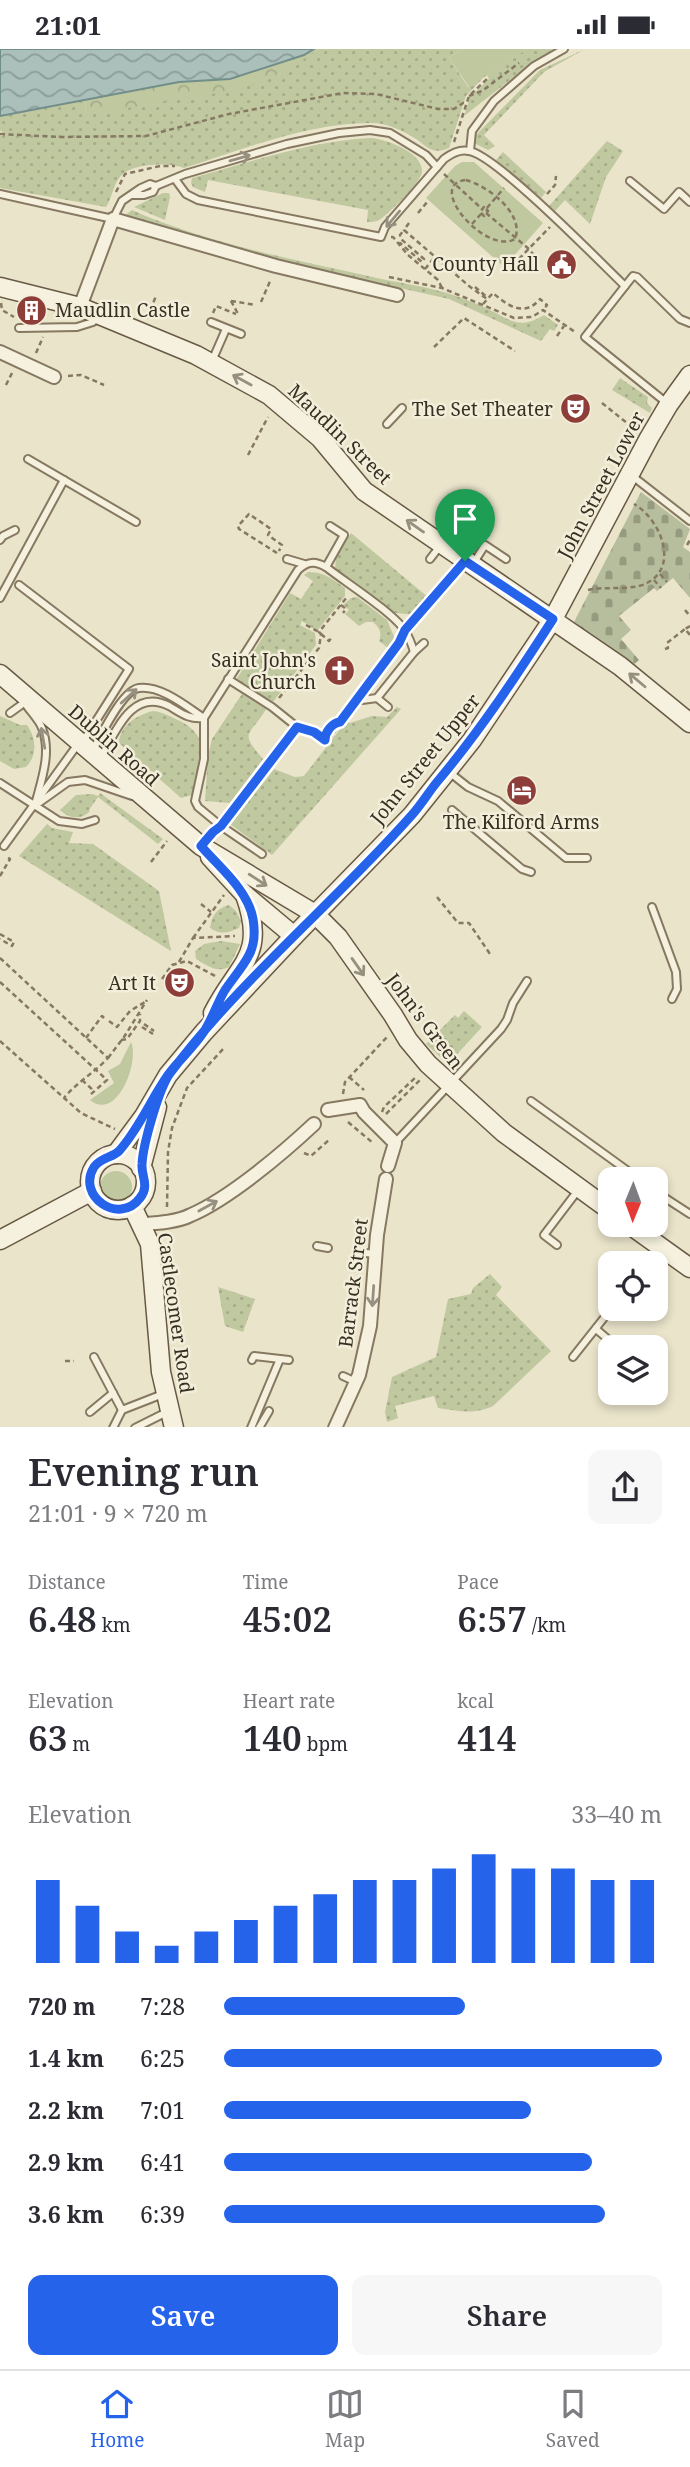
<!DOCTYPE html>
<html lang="en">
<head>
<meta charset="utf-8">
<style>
  body { margin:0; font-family:"Noto Serif",serif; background:#f7f7f7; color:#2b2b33; height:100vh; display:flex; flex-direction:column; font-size:26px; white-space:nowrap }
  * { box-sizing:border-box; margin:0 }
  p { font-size:23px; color:#7c7c81 }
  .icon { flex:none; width:38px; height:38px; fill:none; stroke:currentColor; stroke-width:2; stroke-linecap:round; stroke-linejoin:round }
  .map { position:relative; height:1378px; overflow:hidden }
  .details { display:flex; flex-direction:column; background:#fff; flex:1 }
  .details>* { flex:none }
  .needle { width:46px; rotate:181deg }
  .fabs { position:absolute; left:598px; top:1118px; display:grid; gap:14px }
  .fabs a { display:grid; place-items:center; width:70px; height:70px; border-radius:14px; background:#fff; box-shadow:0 4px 10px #0003; font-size:35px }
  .pin { position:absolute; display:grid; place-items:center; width:60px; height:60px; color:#fff; margin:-72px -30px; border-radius:50% 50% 50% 0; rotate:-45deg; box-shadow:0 0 7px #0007 }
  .pin .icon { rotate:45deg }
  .round { display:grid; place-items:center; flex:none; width:74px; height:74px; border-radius:14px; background:#f7f7f7 }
  .overview { display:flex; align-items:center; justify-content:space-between; height:119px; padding:0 28px }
  h1 { font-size:38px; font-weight:600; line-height:52px }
  .metrics { display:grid; grid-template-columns:repeat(3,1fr); gap:10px; height:119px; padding:7px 28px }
  .metrics div { display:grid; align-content:center }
  .metrics b { font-size:35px; font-weight:600 }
  .metrics small { font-size:19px; font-weight:400 }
  .metrics p { font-size:19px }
  .chart { height:196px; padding:14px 28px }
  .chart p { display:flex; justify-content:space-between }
  .chart svg { width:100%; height:126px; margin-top:7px; stroke:#2563eb; stroke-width:6 }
  .cta { display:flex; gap:14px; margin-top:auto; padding:14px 28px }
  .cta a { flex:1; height:80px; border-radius:14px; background:#2563eb; color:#fff; font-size:28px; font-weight:600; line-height:80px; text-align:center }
  .cta a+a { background:#f7f7f7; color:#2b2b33 }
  ul { padding:0 28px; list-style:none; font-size:23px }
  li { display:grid; grid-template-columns:112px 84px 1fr; align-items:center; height:52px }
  li i { height:18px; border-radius:9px; background:#2563eb }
  .status { display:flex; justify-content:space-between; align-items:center; height:49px; padding:0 35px; background:#fff; direction:ltr }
  .status svg { height:19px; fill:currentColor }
  .tabs { display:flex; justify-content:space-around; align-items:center; height:98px; border-top:2px solid #e1e1e2; background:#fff; font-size:19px; color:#7c7c81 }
  .tabs a { display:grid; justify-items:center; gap:4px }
  .tabs .active { color:#2563eb }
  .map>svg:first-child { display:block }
  .grass { fill:url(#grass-dots) }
  .forest { fill:url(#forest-crowns) }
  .cemetery { fill:url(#cemetery-stones) }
  .garden { fill:#c0c8a0 }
  .water { fill:url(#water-waves); stroke:#728e89; stroke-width:2 }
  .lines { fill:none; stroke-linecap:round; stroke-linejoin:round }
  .lane-casing { stroke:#867861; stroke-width:10 }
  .street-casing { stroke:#867861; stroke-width:16 }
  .secondary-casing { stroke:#685944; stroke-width:21 }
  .path { stroke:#867861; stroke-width:2.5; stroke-dasharray:5 3.5; stroke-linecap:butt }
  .lane { stroke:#f6f1de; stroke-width:6 }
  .street { stroke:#f6f1de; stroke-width:12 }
  .secondary { stroke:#f6f1de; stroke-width:18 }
  .oneway { stroke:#979080 }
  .route-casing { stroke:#fff; stroke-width:14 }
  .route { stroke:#2563eb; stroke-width:9 }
  .labels { text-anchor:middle; stroke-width:5; stroke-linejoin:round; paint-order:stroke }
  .poi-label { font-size:19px; fill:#382f23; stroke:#f3eeda; text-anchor:end }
  .street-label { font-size:19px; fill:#382f23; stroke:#f3eeda }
</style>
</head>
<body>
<div class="status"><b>21:01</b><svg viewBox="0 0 49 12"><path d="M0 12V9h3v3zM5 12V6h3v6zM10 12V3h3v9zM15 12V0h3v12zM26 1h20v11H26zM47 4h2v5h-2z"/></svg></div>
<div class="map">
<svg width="690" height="1379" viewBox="0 0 690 1379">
  <defs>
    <pattern id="grass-dots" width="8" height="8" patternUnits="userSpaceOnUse" patternTransform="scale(1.75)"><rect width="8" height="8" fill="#c0c8a0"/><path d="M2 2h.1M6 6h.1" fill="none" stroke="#a6ac8a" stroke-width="1.8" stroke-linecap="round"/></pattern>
    <pattern id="forest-crowns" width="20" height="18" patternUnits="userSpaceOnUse" patternTransform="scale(1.75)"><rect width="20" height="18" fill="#c0c8a0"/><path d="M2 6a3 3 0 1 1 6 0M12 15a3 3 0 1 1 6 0" fill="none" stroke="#a6ac8a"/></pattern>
    <pattern id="cemetery-stones" width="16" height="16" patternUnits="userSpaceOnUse" patternTransform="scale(1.75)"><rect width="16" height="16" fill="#b7be9e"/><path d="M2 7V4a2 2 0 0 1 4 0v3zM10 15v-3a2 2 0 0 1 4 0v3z" fill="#969b80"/></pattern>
    <pattern id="water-waves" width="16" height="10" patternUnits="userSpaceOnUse" patternTransform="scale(1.75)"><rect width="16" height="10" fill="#abc0bb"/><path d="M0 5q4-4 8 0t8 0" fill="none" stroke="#8c9c98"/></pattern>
  </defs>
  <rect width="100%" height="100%" fill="#eae4cb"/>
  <g class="grass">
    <path d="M318 0H463L449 9 468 38 483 29 466 47 449 99C444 101 439 103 433 101 427 100 421 93 416 90 402 81 387 74 371 74 308 74 244 100 184 119 170 113 130 114 120 128 113 136 112 149 106 158L0 139V87H3L2 82H0V67L85 51 86 65 278 26Z"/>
    <path d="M527 0H554L529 16 464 67 470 48 489 30 487 26Z"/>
    <path d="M585 0 544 23 484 86 495 97 488 101 474 94V88L540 21Z"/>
    <path d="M371 89C386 90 424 104 422 123 421 133 391 162 382 169 377 173 373 173 367 173L368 161 208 131 205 143 193 138 191 134 192 129C251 113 310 92 371 89Z"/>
    <path d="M607 92 623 102 606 128 590 175 565 151 555 162 549 157Z"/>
    <path d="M503 103 546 143 541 149 496 111Z"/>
    <path d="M163 144H169L170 148 165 171 134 158Z"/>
    <path d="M132 161C206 194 288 209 368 227 397 234 428 237 456 247 466 251 476 254 486 259 510 270 518 282 544 266L558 276 554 282 550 280 541 292 449 250 298 216 123 168Z"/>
    <path d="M620 329 648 348 647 354 652 359 650 364 612 341Z"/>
    <path d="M351 484 429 549 416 566 396 564 386 560 335 522 336 507Z"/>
    <path d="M308 523C323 522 334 531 345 539V547L317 582 302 572 300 576 315 584 316 596 273 653 236 631 290 544 301 550 313 532 304 526Z"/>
    <path d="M357 548 387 571 395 590 388 599 379 592C382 584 380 579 373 573H366L359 577 345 565 349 561 343 556 351 549Z"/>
    <path d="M242 645 266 660C250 688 238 681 263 710L230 754 205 752 208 707 212 690Z"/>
    <path d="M397 658 401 660 272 806 230 775 274 720 295 728 304 727 347 671 350 674 372 667 387 668Z"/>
    <path d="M153 662C163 663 171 668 180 672 214 689 200 716 192 746L181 749 119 694C120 676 137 666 153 662Z"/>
    <path d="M0 667 20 676H27C36 689 38 706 26 718L14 720 0 712Z"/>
    <path d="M100 744 163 790 158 795 98 748 89 761 90 762C81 772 68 769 60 761L76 746 92 745 98 747Z"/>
    <path d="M47 775 52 779 73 783 69 794 93 795 159 842 171 902 19 807Z"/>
    <path d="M229 856 236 862 241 872 239 879C228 884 220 886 210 879 212 866 216 860 229 856Z"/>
    <path d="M221 892 240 895 229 918C216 924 208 917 196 910L195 902 204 895Z"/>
    <path d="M464 962 482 978 448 1015 426 995 455 966 458 969Z"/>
    <path d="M490 1225 502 1238 496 1246 551 1302 493 1357C474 1366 458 1362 438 1359L434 1347 395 1357 398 1369 387 1373 385 1363 392 1328 436 1308 448 1250 471 1245 473 1239Z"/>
    <path d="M218 1238 255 1250 243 1283 225 1277Z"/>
  </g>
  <path class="forest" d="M314 0H318L290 20 261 34 229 42 86 66 85 51 179 33 230 30 304 6Z"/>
  <path class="cemetery" d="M641 443 690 480 683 498 690 503V549L673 529 657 542 654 539 619 567 631 581 621 590 639 611 632 617 574 573Z"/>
  <g class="garden">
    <path d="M463 0H527L469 38 449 9Z"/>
    <path d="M462 113H474L543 174 504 218 426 149 455 117Z"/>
    <path d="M131 993C140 1013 117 1073 90 1051L114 1034 108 1022 120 1015Z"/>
    <circle cx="116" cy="1138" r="16"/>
  </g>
  <path class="water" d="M0 0H314L304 6 230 30 179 33 0 67Z"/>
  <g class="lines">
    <defs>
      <g id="lane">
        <path d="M470 102 472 82 494 52 534 17 564 0"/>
        <path d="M175 130 186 145 198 151 381 188 385 178 444 110C451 105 459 100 469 102 495 105 600 213 625 237L585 288 668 355"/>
        <path d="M630 132 664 160 679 143 690 153"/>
        <path d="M0 145 113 170 122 152 141 139 150 135 156 137 185 125 287 95 339 84 370 81 390 84 426 106 437 118"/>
        <path d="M133 146H144L153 143 156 137"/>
        <path d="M625 237 633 227 637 228 680 270 690 274"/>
        <path d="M211 273 241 285"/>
        <path d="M19 279 77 278 93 273 95 267"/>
        <path d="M212 312 226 280"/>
        <path d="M387 375 402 359"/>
        <path d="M28 410 136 473"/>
        <path d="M631 426 690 472"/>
        <path d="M0 491 3 487 15 481"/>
        <path d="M450 499 461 484"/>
        <path d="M287 510 304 515"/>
        <path d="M430 510 440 497"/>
        <path d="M473 515 485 496 506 510"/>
        <path d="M326 518 344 486 330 477"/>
        <path d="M19 536 129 620 82 694"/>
        <path d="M0 549 64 431"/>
        <path d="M414 603 424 594"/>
        <path d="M377 649 388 658"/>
        <path d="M26 656C31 663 39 671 42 679 52 704 41 732 35 756"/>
        <path d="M10 664 28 651"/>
        <path d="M93 701C101 687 122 641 139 639 161 636 187 658 204 669"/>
        <path d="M100 710C115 685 131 638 169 657 181 664 189 671 204 669"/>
        <path d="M449 723 468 738 498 752 566 809H587"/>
        <path d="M0 734 59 772 82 775 95 771"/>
        <path d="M40 753 68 733 85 731 132 747"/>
        <path d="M452 761 522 820 531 823"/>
        <path d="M202 796 213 783 221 777 297 678 272 658 228 630"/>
        <path d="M4 797 78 695"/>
        <path d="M262 805 221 777 198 758 195 752 204 710V669L298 521C308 512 315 512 326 518 345 533 394 564 405 582 409 588 412 596 414 603L377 649 362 651"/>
        <path d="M652 858 676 923 677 940 672 950"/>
        <path d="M531 1052 639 1130"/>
        <path d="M395 1094 501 980 507 971 513 954 527 932"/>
        <path d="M656 1143 690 1165"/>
        <path d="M557 1196 544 1186 579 1140"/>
        <path d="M317 1197 328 1199"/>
        <path d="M365 1204 376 1205"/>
        <path d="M646 1214 658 1199"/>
        <path d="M596 1280 617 1298"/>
        <path d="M94 1308 122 1361 163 1345"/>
        <path d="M573 1308 611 1260"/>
        <path d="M252 1311 254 1307 289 1311"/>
        <path d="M343 1327 356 1333"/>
        <path d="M90 1363 113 1344"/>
        <path d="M113 1379 122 1361"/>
        <path d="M135 1379 167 1363"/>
        <path d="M251 1379 280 1310"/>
        <path d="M259 1379 269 1362"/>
      </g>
      <g id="street">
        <path d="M80 258 113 170 276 217 397 246"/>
        <path d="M0 303 54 328"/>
        <path d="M328 1061 360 1056 364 1063 395 1094 388 1117"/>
        <path d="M143 1175C158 1174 177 1173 191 1166 230 1149 283 1104 314 1075"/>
        <path d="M335 1379 359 1326 370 1277 377 1186 386 1130"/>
      </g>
      <g id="secondary">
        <path d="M0 238 80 258 196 306 269 346 320 389 364 442 620 617 690 674"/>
        <path d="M0 625 201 797 315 865 338 888 393 966 408 991 428 1015 504 1084 611 1162"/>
        <path d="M210 808 245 846 294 887"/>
        <path d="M213 964C239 913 267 908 245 846"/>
        <path d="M116 1105 144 1067 168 1026 204 983 294 887 412 766 472 691 553 570 649 389 669 355 690 326"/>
        <circle cx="118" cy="1133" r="28"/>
        <path d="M141 1119 157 1058"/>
        <path d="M132 1157 150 1195 161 1323 174 1379"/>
        <path d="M630 1176 690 1219"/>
        <path d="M0 1191 92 1142"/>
      </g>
    </defs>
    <use href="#lane" class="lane-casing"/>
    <use href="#street" class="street-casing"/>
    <use href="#secondary" class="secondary-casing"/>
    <g class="path">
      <path d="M469 47 482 42 519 14"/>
      <path d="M0 85 61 88 146 87 229 65 343 44 376 45 438 60H454L463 54 466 55"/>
      <path d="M454 93 469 47 487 30 485 27"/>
      <path d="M444 125 482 160"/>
      <path d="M466 131C488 137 525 165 515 190 486 207 424 135 466 131Z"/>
      <path d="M116 143 125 125 160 117H175"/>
      <path d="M547 145 555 136 556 127"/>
      <path d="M486 160 488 162 484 167 480 163 484 158 486 160 504 139"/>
      <path d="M418 164 428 152"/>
      <path d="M486 164 529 200 537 210"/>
      <path d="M409 174 404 181 469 237 487 250"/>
      <path d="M472 175 481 165"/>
      <path d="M391 188H393L408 206 438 231 442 239"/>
      <path d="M399 196 400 194 422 213 424 210 401 190 400 186 404 181"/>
      <path d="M513 216 550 178"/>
      <path d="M425 220 434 209"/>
      <path d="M389 228 442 239 514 269 532 268 543 261 575 283"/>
      <path d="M475 238 488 249"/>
      <path d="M231 252 237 263 235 266"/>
      <path d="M231 252 256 256"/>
      <path d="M261 253 271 230"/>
      <path d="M1 254 2 261 14 268"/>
      <path d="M483 255 493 244C507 256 524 269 540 250L547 256 544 260"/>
      <path d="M213 264 216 257 236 265"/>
      <path d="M147 269 156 247"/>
      <path d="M557 287 564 277"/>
      <path d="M434 298 464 269 515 302"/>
      <path d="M36 304 43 288"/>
      <path d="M68 327 81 326 104 336"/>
      <path d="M6 336 12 324"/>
      <path d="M602 354 627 374"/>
      <path d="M248 406 268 368"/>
      <path d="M687 496 690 491"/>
      <path d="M277 504 239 480 238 477 249 465 271 480 268 486 282 496 279 502"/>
      <path d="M660 525 667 533"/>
      <path d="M654 531 661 539"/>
      <path d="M588 541C604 537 633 542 647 534 680 517 660 470 634 455"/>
      <path d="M341 556 346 560 343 564"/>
      <path d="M685 561 690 567"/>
      <path d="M411 575 455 524"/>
      <path d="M306 576 319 583"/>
      <path d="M690 577 685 580 690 586"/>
      <path d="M321 585 329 592 331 589"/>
      <path d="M665 600 668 599 667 594 685 580"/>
      <path d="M365 640 399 595"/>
      <path d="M279 649 319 599 321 585 319 583 347 548"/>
      <path d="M78 667 80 664"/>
      <path d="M307 681 314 683 325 691 330 690 352 656"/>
      <path d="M325 690C325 682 333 674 340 672"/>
      <path d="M151 813 167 792"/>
      <path d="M0 827 10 810 6 807"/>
      <path d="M437 848 458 874H469L490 905"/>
      <path d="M201 855 211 863"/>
      <path d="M0 885 14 893 12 897 0 890"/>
      <path d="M193 889 224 846"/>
      <path d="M0 909 108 1009C94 1024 77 1033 64 1049"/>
      <path d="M179 913 193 889 235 887"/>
      <path d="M162 930 172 916 187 912 217 928"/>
      <path d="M0 933 107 1031 90 1046"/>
      <path d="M109 972 117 978 130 962 145 953"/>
      <path d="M144 975 154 982"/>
      <path d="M142 978 153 985"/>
      <path d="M86 989 102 967 104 969"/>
      <path d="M121 991 127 990 140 972V965"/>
      <path d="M0 992 81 1064 115 1080"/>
      <path d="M108 1009 124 988 147 951"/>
      <path d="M349 1028 364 1041"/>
      <path d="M82 1031 94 1042"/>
      <path d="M343 1045 345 1033 387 988"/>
      <path d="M382 1063 384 1058 416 1028"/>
      <path d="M386 1065 421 1030"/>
      <path d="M348 1073 373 1094"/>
      <path d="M304 1104 311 1107 330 1090"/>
      <path d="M167 1158 168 1103 172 1079 187 1039 224 999"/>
      <path d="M65 1312H74"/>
    </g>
    <use href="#lane" class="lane"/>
    <use href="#street" class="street"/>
    <use href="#secondary" class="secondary"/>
  </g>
  <defs><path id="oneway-shaft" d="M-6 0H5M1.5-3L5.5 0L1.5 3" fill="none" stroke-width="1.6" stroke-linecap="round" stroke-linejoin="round" transform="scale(1.75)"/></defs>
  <g class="oneway">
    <use href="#oneway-shaft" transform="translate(240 109) rotate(-16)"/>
    <use href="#oneway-shaft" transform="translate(393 170) rotate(130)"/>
    <use href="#oneway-shaft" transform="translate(242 331) rotate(-151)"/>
    <use href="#oneway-shaft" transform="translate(415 477) rotate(-145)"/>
    <use href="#oneway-shaft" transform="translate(637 631) rotate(-140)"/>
    <use href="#oneway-shaft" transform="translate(129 647) rotate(-42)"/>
    <use href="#oneway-shaft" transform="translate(43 689) rotate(-100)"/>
    <use href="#oneway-shaft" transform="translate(258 831) rotate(33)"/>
    <use href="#oneway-shaft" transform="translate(358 918) rotate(55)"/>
    <use href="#oneway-shaft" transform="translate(208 1157) rotate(-29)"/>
    <use href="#oneway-shaft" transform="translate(373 1247) rotate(94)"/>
  </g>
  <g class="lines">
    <defs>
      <path id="route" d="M465 512 405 581 399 594 340 673C332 674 325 683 325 691L314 683 297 678 221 777 213 783 201 797C220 819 248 841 253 870 255 882 255 895 249 906 243 918 233 929 225 941 217 954 212 971 203 984 193 999 179 1011 168 1026 151 1050 139 1080 119 1102 112 1109 101 1108 94 1118 76 1147 119 1177 140 1149 150 1137 141 1127 142 1115 143 1096 159 1038 171 1023 242 929 334 854 411 767 421 756 428 744 437 733 480 682 517 626 553 570L465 512"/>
    </defs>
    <use href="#route" class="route-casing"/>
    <use href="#route" class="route"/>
  </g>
  <defs>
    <symbol id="civic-disc" viewBox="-11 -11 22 22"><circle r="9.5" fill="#8e3e38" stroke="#f3eeda"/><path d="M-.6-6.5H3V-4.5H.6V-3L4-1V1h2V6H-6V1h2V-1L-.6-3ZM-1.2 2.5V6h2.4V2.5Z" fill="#fff"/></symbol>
    <symbol id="building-disc" viewBox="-11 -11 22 22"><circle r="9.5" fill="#8e3e38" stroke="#f3eeda"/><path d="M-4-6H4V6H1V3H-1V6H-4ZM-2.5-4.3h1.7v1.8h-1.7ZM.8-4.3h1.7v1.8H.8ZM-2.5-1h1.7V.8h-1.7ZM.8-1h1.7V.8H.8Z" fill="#fff"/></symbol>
    <symbol id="theatre-disc" viewBox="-11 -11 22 22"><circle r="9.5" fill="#8e3e38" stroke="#f3eeda"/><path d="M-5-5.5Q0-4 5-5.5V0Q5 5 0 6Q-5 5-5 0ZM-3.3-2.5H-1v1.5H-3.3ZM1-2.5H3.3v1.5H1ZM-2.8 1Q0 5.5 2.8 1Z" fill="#fff"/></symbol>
    <symbol id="church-disc" viewBox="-11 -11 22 22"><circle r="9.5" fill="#8e3e38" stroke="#f3eeda"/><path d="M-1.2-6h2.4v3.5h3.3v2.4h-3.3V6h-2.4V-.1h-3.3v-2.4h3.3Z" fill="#fff"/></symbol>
    <symbol id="hotel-disc" viewBox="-11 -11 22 22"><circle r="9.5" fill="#8e3e38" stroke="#f3eeda"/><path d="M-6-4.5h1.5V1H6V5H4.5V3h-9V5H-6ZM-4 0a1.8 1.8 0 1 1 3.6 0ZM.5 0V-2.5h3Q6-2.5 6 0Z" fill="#fff"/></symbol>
  </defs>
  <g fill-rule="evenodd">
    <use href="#civic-disc" x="544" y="198" width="35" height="35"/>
    <use href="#building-disc" x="14" y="244" width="35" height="35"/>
    <use href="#theatre-disc" x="558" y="342" width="35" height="35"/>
    <use href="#church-disc" x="322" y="604" width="35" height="35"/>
    <use href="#hotel-disc" x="504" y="724" width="35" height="35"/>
    <use href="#theatre-disc" x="162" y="916" width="35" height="35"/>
  </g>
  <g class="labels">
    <g class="poi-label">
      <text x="539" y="222">County Hall</text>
      <text x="55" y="268" text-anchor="start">Maudlin Castle</text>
      <text x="553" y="367">The Set Theater</text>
      <text x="316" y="618">Saint John's<tspan x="316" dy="22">Church</tspan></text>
      <text x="521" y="780" text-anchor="middle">The Kilford Arms</text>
      <text x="156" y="941">Art It</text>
    </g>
    <g class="street-label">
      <text transform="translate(340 385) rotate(44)" y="7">Maudlin Street</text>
      <text transform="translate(601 436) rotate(-62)" y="7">John Street Lower</text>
      <text transform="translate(114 696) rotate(41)" y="7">Dublin Road</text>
      <text transform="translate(425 710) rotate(-51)" y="7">John Street Upper</text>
      <text transform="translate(425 972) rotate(53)" y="7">John's Green</text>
      <text transform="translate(353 1234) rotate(-83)" y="7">Barrack Street</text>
      <text transform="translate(176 1264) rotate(82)" y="7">Castlecomer Road</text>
    </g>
  </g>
</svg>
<div class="fabs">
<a><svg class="needle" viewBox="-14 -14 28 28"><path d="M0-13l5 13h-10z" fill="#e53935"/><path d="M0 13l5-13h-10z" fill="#7c7c81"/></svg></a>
<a><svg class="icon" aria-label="locate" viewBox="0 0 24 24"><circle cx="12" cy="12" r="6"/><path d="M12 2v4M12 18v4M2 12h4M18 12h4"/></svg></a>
<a><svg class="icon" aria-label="layers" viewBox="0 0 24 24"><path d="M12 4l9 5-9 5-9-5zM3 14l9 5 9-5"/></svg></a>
</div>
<div class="pin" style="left:465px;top:512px;background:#1e9e55"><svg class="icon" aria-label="arrive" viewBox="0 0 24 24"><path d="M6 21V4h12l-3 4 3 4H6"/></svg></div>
</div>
<section class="details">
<div class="overview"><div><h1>Evening run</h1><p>21:01 · 9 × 720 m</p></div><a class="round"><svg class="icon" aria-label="share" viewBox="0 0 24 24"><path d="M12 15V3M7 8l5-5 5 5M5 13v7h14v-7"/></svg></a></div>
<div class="metrics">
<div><p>Distance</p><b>6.48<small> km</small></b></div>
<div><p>Time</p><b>45:02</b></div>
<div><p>Pace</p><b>6:57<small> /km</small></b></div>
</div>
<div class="metrics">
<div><p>Elevation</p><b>63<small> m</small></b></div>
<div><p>Heart rate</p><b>140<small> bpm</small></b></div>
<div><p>kcal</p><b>414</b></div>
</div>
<div class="chart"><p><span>Elevation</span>33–40 m</p>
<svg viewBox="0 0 160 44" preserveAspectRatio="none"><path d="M5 44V15M15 44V24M25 44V33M35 44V38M45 44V33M55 44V29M65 44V24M75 44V20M85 44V15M95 44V15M105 44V11M115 44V6M125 44V11M135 44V11M145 44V15M155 44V15"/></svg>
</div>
<ul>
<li><b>720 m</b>7:28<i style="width:55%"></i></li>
<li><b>1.4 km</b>6:25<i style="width:100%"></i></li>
<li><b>2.2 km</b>7:01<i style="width:70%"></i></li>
<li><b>2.9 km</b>6:41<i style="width:84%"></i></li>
<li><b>3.6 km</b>6:39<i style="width:87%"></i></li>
</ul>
<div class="cta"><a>Save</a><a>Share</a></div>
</section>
<nav class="tabs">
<a class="active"><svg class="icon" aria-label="home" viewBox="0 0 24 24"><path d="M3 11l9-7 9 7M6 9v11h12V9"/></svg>Home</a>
<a><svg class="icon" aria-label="map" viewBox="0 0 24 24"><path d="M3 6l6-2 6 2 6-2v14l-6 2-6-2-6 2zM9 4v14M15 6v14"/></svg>Map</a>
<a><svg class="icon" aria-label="saved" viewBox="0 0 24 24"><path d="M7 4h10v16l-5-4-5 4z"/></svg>Saved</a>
</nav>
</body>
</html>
